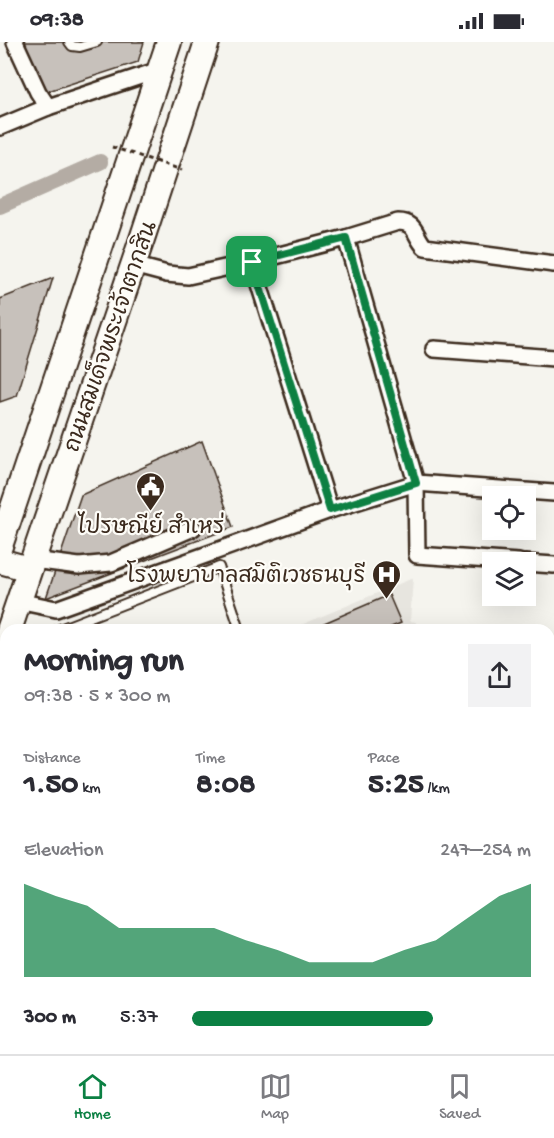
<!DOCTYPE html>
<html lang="en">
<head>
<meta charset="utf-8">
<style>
  body { margin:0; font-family:"Gochi Hand","Playpen Sans Thai",sans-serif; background:#f2f2f3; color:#2b2b33; height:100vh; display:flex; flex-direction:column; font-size:22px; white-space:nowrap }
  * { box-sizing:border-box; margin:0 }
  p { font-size:20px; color:#7c7c81 }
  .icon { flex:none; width:33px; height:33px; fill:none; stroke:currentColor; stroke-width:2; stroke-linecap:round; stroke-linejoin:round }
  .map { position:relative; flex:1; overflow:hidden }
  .drawer { position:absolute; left:0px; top:582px; width:555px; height:430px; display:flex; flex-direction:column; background:#fff; border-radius:18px 18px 0 0; box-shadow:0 6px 24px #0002 }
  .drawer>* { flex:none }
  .fabs { position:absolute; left:482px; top:444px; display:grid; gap:12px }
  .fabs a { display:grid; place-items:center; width:54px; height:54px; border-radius:0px; background:#fff; box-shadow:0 6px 24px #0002; font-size:30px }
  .pin { position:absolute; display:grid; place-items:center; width:51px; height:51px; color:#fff; margin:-26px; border-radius:12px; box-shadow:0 3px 9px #0006 }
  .round { display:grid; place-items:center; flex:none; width:63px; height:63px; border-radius:0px; background:#f2f2f3 }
  .summary { display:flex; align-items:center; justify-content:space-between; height:102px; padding:0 24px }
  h1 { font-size:33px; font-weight:700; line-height:45px }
  .figures { display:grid; grid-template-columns:repeat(3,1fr); gap:9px; height:102px; padding:6px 24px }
  .figures div { display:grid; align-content:center }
  .figures b { font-size:30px; font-weight:700 }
  .figures small { font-size:16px; font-weight:400 }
  .figures p { font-size:16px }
  .chart { height:168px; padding:12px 24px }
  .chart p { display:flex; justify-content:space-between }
  .chart svg { width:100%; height:108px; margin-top:6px; fill:#0b8043; opacity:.7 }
  ul { padding:0 24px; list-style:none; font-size:20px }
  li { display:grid; grid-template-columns:96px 72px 1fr; align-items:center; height:45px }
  li i { height:15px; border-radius:8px; background:#0b8043 }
  .status { display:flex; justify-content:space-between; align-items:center; height:42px; padding:0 30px; background:#fff; direction:ltr }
  .status svg { height:16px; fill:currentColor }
  .tabs { display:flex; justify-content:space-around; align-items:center; height:84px; border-top:2px solid #e1e1e2; background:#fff; font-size:16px; color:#7c7c81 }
  .tabs a { display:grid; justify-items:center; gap:3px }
  .tabs .current { color:#0b8043 }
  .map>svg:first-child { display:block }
  .built { fill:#e7e5df }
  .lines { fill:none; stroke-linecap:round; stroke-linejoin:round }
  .canal { stroke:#b4aca4; stroke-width:16 }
  .building { fill:#c7c1bb; stroke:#3b2a1e; stroke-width:1.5 }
  .lane-casing { stroke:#3b2a1e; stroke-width:12 }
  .street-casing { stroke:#3b2a1e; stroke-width:20 }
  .primary-casing { stroke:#3b2a1e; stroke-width:28 }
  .lane { stroke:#fdfcf7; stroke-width:8 }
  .street { stroke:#fdfcf7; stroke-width:15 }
  .primary { stroke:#fdfcf7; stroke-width:24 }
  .path-bridge { stroke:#3b2a1e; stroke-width:3; stroke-dasharray:4.5 4.5; stroke-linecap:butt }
  .route-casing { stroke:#fff; stroke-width:12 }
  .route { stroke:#0b8043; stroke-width:8 }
  .labels { text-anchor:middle; stroke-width:4.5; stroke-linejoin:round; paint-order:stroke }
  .street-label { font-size:22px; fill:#3b2a1e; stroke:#fdfcf7 }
  .poi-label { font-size:22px; fill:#3b2a1e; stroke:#fdfcf7 }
</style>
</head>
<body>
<div class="status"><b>09:38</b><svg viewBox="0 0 49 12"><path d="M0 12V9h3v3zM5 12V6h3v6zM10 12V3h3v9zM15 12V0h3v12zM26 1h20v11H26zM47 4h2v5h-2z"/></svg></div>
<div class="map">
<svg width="554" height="1012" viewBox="0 0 554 1012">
  <rect width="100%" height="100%" fill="#f5f4ee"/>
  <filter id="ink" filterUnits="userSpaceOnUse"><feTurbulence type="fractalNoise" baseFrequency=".0167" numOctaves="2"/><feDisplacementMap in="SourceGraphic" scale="12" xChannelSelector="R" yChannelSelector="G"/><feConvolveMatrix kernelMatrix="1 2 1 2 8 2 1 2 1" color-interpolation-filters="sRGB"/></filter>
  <g filter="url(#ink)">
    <g class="built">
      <path d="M413 536 410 579 416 580 415 588H289Z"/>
      <path d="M6 706V813L0 816V708Z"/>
    </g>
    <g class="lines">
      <path class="canal" d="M0 164 100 120"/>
    </g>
    <g class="building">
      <path d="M20 0H144L138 20 39 52Z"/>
      <path d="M53 236 17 354 0 360V257Z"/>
      <path d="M202 399 233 485 46 556 81 453Z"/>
      <path d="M389 553 401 581 384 588H308Z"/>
      <path d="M6 712V753L0 756V717Z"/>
    </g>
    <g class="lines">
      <defs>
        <g id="lane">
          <path d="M69 0 72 4 80 5 97 0"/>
          <path d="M57 588 219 525 240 588"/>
          <path d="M0 698 6 696"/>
          <path d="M0 778 6 779"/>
        </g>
        <g id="street">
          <path d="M15 0 38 50 48 65"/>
          <path d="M0 85 48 65 159 28"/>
          <path d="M346 196 416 441 417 513 519 520"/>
          <path d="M252 220 330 468"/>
          <path d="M133 223 167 232 188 234 252 220 346 196 398 180C417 180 414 194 425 205L554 222"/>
          <path d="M434 307 554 316"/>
          <path d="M33 518 79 524 111 521 193 486"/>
          <path d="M525 521 554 523"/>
          <path d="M18 559 56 567 330 468 416 441 554 451"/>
          <path d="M549 627 554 628"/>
          <path d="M0 826 6 823"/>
          <path d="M0 878 6 875"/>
          <path d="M549 902H554"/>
          <path d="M0 987 6 985"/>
          <path d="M549 992H554"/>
          <path d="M117 1006 119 1012"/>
          <path d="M257 1006 259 1012"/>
          <path d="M428 1006V1012"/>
          <path d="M167 1012 179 1006"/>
        </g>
        <g id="primary">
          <path d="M0 504 169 0"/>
          <path d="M0 519 29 527"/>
          <path d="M9 588 141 200 207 0"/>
          <path d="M0 614 6 596"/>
        </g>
      </defs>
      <use href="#lane" class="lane-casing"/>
      <use href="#street" class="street-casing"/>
      <use href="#primary" class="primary-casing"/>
      <use href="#lane" class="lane"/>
      <use href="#street" class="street"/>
      <use href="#primary" class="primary"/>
      <path class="path-bridge" d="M112 105 182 128"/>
    </g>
  </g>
  <g class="lines" filter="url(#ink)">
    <defs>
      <path id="route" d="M346 196 416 441 330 468 252 220Z"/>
    </defs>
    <use href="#route" class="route-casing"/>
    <use href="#route" class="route"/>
  </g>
  <defs>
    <symbol id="civic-pin" viewBox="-11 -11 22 30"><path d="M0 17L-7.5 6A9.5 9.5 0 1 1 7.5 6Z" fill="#3b2a1e" stroke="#fdfcf7"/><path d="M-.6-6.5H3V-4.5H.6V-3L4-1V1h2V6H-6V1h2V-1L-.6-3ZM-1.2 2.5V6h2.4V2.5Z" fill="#fff"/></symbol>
    <symbol id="hospital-pin" viewBox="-11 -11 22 30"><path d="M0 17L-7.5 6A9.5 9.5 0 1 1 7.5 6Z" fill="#3b2a1e" stroke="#fdfcf7"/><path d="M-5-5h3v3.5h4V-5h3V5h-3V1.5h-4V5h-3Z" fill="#fff"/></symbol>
  </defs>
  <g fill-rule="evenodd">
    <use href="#civic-pin" x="134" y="428" width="33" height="45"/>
    <use href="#hospital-pin" x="370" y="516" width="33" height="45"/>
  </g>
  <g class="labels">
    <g class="street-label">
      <text transform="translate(109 294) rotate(-71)" y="8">ถนนสมเด็จพระเจ้าตากสิน</text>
    </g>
    <g class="poi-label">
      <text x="151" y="491">ไปรษณีย์ สำเหร่</text>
      <text x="365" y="540" text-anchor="end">โรงพยาบาลสมิติเวชธนบุรี</text>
    </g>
  </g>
</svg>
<div class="fabs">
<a><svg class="icon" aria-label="locate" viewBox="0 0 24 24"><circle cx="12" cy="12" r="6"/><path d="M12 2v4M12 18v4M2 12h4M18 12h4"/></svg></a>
<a><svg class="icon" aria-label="layers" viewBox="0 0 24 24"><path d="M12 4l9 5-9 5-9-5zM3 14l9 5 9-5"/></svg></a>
</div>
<div class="pin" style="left:252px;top:220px;background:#1e9e55"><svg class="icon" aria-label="arrive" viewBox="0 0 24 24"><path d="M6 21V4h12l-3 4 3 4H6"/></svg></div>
<section class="drawer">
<div class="summary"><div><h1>Morning run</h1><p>09:38 · 5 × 300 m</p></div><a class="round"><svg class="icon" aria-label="share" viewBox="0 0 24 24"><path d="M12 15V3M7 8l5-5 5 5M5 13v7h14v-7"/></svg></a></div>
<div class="figures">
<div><p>Distance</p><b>1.50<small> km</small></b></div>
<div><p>Time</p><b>8:08</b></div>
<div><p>Pace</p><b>5:25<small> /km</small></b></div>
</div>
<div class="chart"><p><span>Elevation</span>247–254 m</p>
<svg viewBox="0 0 160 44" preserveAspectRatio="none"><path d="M0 44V6L10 11L20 15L30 24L40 24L50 24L60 24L70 29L80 33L90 38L100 38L110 38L120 33L130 29L140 20L150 11L160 6V44z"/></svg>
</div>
<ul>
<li><b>300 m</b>5:37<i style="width:71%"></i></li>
</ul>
</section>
</div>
<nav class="tabs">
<a class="current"><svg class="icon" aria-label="home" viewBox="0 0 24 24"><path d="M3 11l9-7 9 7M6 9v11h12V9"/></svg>Home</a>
<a><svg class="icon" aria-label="map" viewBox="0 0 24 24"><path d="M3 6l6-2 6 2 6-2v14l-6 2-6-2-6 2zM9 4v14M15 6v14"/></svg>Map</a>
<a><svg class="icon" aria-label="saved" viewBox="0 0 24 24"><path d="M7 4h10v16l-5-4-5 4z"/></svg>Saved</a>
</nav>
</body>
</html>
